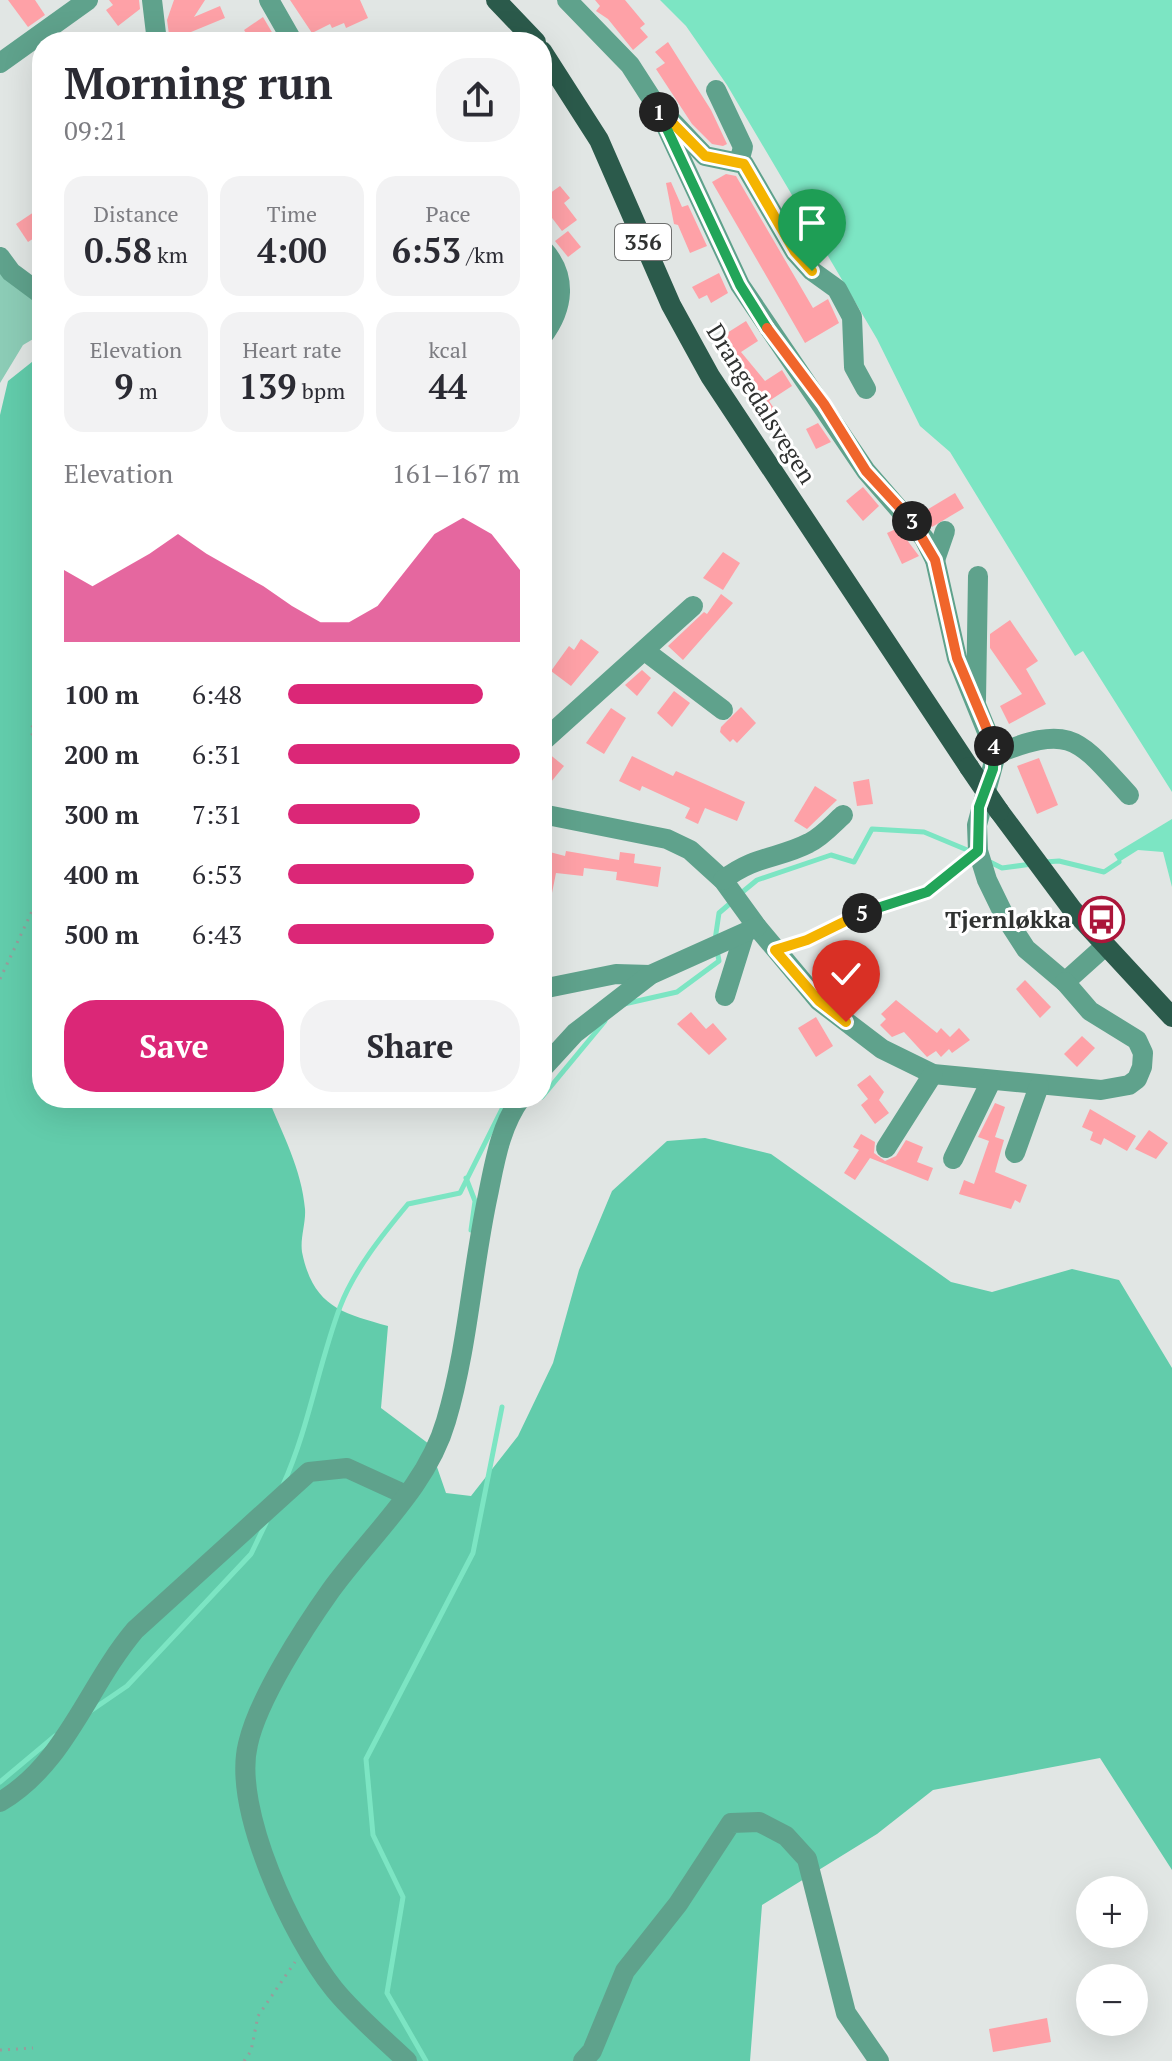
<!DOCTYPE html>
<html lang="en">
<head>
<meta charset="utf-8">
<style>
  body { margin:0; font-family:"PT Serif",serif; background:#f2f2f3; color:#2b2b33; height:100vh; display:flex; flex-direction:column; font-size:30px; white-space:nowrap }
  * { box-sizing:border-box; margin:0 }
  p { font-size:26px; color:#7c7c81 }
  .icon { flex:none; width:44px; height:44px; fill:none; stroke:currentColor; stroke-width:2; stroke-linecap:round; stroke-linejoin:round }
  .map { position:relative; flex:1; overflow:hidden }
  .side { position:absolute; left:32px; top:32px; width:520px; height:1076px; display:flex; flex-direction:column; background:#fff; border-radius:32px; box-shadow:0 8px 32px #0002 }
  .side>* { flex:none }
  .tools { position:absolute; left:1076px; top:1876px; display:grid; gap:16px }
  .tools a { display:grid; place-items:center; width:72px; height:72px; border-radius:50%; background:#fff; box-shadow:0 8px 32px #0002; font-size:40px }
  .pin { position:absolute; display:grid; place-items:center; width:68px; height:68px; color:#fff; margin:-82px -34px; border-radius:50% 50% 50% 0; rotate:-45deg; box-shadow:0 0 8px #0007 }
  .pin .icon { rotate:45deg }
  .km { position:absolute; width:40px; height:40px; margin:-20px; border-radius:50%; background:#222; color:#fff; font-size:22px; line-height:40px; text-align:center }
  .round { display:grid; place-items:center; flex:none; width:84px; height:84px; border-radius:32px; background:#f2f2f3 }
  .headline { display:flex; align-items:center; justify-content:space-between; height:136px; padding:0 32px }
  h1 { font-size:44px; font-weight:800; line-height:60px }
  .figures { display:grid; grid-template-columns:repeat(3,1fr); gap:12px; height:136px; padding:8px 32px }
  .figures div { display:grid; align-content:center; border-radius:20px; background:#f2f2f3; text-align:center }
  .figures b { font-size:34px; font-weight:800 }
  .figures small { font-size:22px; font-weight:400 }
  .figures p { font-size:22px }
  .chart { height:224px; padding:16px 32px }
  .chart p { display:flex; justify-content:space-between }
  .chart svg { width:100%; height:144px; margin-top:8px; fill:#db2777; opacity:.7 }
  .button { display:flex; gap:16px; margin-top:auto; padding:16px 32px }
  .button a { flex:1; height:92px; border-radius:32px; background:#db2777; color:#fff; font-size:32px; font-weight:800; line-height:92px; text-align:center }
  .button a+a { background:#f2f2f3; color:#2b2b33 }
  ul { padding:0 32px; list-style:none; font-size:26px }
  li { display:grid; grid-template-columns:128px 96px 1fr; align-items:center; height:60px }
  li i { height:20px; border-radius:10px; background:#db2777 }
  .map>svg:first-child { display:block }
  .green { fill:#8cccb6 }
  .forest { fill:#62ccab }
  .water { fill:#7ce5c3 }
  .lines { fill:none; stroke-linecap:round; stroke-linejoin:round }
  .stream { stroke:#7ce5c3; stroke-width:5 }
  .building { fill:#fea1a7 }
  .path { stroke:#989c9b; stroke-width:3; stroke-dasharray:2 6; stroke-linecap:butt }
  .minor { stroke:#5fa28c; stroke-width:20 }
  .major { stroke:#2b5a4b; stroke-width:20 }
  .major-bridge { stroke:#2b5a4b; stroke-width:20 }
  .split-1-casing { stroke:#fff; stroke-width:16 }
  .split-2-casing { stroke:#fff; stroke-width:16 }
  .split-3-casing { stroke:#fff; stroke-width:16 }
  .split-4-casing { stroke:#fff; stroke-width:16 }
  .split-5-casing { stroke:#fff; stroke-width:16 }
  .split-6-casing { stroke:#fff; stroke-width:16 }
  .split-1 { stroke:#f5b400; stroke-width:10 }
  .split-2 { stroke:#22a559; stroke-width:10 }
  .split-3 { stroke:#f0652b; stroke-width:10 }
  .split-4 { stroke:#f0652b; stroke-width:10 }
  .split-5 { stroke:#22a559; stroke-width:10 }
  .split-6 { stroke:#f5b400; stroke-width:10 }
  .labels { text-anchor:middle; stroke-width:6; stroke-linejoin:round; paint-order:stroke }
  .shield { fill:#fff; stroke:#6e706f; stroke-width:2 }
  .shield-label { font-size:22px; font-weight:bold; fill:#303231 }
  .street-label { font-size:24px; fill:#303231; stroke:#fff }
  .poi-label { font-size:24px; font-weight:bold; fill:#303231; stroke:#fff; text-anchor:end }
</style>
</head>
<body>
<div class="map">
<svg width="1172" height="2061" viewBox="0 0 1172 2061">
  <rect width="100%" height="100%" fill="#e1e6e4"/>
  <path class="green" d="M0 265 42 304 34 324 40 335 23 345 0 383Z"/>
  <path class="forest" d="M42 354V1098H268C282 1133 302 1170 305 1209 306 1223 300 1238 302 1252 313 1306 341 1313 388 1326L381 1408 429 1444 446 1493 471 1496 518 1436 553 1363 579 1270 612 1191 667 1141 705 1138 771 1154 951 1282 992 1292 1072 1269 1119 1280 1172 1368V1870L1100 1758 933 1790 877 1834 762 1905 750 2061H0V415L8 381Z"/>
  <g class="water">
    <path d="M660 0H1172V792L1083 651 1075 656 950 452 920 426 877 339 727 85 686 26Z"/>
    <path d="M1172 819V887L1163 852 1138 850 1119 862 1114 854Z"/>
  </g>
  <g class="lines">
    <g class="stream">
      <path d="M988 861 1002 868 1032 864"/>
      <path d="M1045 862 1059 861 1104 872 1119 862"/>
      <path d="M740 894 757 880 831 855 854 862 872 829 924 832 972 852"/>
      <path d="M715 940 719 913 733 901"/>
      <path d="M624 1004 677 992 719 961 717 950"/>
      <path d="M542 1097 605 1021"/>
      <path d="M466 1178 475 1201 471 1230"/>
      <path d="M283 1485C309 1427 318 1366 340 1307 354 1270 383 1234 408 1204L460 1193 505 1103 510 1102"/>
      <path d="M89 1712 127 1686 251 1554 266 1523"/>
      <path d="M0 1782 55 1736"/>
      <path d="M426 2061 387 1993 403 1897 373 1835 366 1759 473 1553 502 1407"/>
    </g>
  </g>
  <g class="building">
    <path d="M8 0H35L45 15 28 27Z"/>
    <path d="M109 0H139L140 9 118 26 106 10 113 5Z"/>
    <path d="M174 0H205L194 17 220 6 225 18 191 32 193 42H170L167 20Z"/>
    <path d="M290 0H360L368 18 346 28 344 23 332 28 330 24 312 33Z"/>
    <path d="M595 0H625L645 24 640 28 648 37 633 50 608 19 596 11 600 6Z"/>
    <path d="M263 17 273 34 261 42H252L244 30Z"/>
    <path d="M668 42 711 110 727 144 723 146 712 144 692 124 656 69 665 63 655 52Z"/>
    <path d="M726 174 736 176 813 308 828 299 839 323 805 343 712 182Z"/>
    <path d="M671 182 682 207 688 205 707 246 690 253 678 225 674 224 666 183Z"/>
    <path d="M560 186 570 198 564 203 577 220 562 231 549 214 542 220V199Z"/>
    <path d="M37 210 42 218V233L28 242 16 224Z"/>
    <path d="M568 231 581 247 568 257 555 241Z"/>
    <path d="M719 273 728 293 711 303 707 295 699 299 692 287Z"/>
    <path d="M746 321 758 341 741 352 765 381 782 370 792 386 769 401 778 414 767 422 752 401 756 399 736 375 738 368 719 338Z"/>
    <path d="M818 423 831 442 816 449 806 429Z"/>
    <path d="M863 487 879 506 863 521 846 501Z"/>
    <path d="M955 493 964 508 932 527 920 514Z"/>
    <path d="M898 528 919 556 902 564 887 533Z"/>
    <path d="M723 552 740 563 723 590 703 578Z"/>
    <path d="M721 594 733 603 683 660 668 646 704 612 707 614Z"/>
    <path d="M1010 620 1038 661 1026 669 1046 704 1009 724 1000 706 1022 694 990 648V634Z"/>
    <path d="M581 639 599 652 571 686 551 671 569 646 574 650Z"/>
    <path d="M642 670 651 678 637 696 625 685Z"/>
    <path d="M674 691 690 703 672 727 657 713Z"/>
    <path d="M741 707 756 723 737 743 733 739 730 742 720 732 721 727Z"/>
    <path d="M611 708 626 718 604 754 586 743Z"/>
    <path d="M548 753 564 766 542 793V761Z"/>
    <path d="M632 756 673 776 676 771 745 802 737 821 705 808 698 824 685 818 690 808 642 786 640 791 619 781Z"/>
    <path d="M1039 758 1058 805 1037 814 1017 766Z"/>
    <path d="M869 779 873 804 857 806 853 782Z"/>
    <path d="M815 786 837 800 807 829 794 821Z"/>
    <path d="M542 850 565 856 566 851 619 860 620 852 635 854 634 863 661 867 658 887 616 880 617 872 584 868 583 876 556 873 548 913H542Z"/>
    <path d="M859 967 871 981 843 1002 830 988Z"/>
    <path d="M1025 980 1051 1007 1040 1018 1016 989Z"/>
    <path d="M896 1000 937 1033 941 1028 950 1037 959 1028 970 1040 952 1053 949 1049 941 1057 936 1051 927 1057 904 1032 892 1037 880 1025 886 1019 881 1014Z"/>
    <path d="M691 1012 706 1029 713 1023 727 1039 709 1055 677 1024Z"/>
    <path d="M816 1017 833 1046 816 1057 798 1028Z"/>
    <path d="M1082 1036 1095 1048 1077 1067 1064 1054Z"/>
    <path d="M870 1075 884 1092 879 1100 889 1113 875 1124 861 1105 868 1099 857 1085Z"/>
    <path d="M995 1103 1005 1107 995 1137 1004 1140 995 1172 1027 1185 1020 1203 1015 1200 1011 1209 959 1194 964 1180 974 1184 989 1141 978 1137Z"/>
    <path d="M1090 1109 1136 1136 1127 1151 1104 1138 1101 1145 1090 1140 1093 1132 1082 1127Z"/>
    <path d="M1149 1130 1168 1143 1156 1159 1135 1149Z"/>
    <path d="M861 1134 875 1142 874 1153 885 1161 896 1156 906 1140 923 1147 917 1162 933 1168 928 1181 870 1158 855 1180 844 1173 859 1150 853 1147Z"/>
    <path d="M1047 2018 1051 2042 993 2052 989 2029Z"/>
  </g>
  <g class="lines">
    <g class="path">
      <path d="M42 695 31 731 42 760"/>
      <path d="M795 944 877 907 927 892 963 864"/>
      <path d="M0 979 42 890"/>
      <path d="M0 2050 33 2048"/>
      <path d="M244 2061 251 2051 258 2016 295 1962"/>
    </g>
    <g class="minor">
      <path d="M152 0 157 42"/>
      <path d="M269 0 293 42"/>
      <path d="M567 0 630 65 657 107 740 285 866 471 924 538 935 560 957 658 996 754 977 825 978 851 987 880 1004 915 1026 949 1065 982 1104 947"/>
      <path d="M0 63 88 0"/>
      <path d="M716 90 743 147 739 162"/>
      <path d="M671 120 705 156 744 164 795 252 812 271 837 289 852 317 854 367 866 389"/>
      <path d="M542 248C568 276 564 308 542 337"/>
      <path d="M0 257 11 272 42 295"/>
      <path d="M935 560 945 531"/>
      <path d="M645 651 723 710"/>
      <path d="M976 700 978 576"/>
      <path d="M542 742 693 606"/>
      <path d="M996 754C1072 724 1077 738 1129 795"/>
      <path d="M542 814 667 839 690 850 723 880 757 927 819 1001 882 1049 933 1074 1101 1090 1129 1085 1137 1079 1142 1067 1143 1053 1137 1040 1090 1011 1065 982"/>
      <path d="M723 880C756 855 778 859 809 843 822 837 833 824 843 815"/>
      <path d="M542 989 616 974 650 975"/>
      <path d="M725 996 744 935"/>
      <path d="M542 1069 575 1033 650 975 757 927"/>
      <path d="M886 1148 933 1074"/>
      <path d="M1015 1153 1039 1086"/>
      <path d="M953 1159 991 1081"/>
      <path d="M0 1802C66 1763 87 1687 135 1630L309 1472 347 1468 406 1495"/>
      <path d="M407 2061C383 2038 355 2015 334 1989 293 1938 232 1809 248 1744 258 1699 304 1628 331 1590 370 1536 427 1487 446 1421 468 1347 472 1269 488 1195 495 1161 500 1127 521 1098"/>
      <path d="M583 2061 592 2051 625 1971 678 1904 731 1823 759 1822 786 1836 807 1859 846 2013 879 2061"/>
    </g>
    <g class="major">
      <path d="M496 0 536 42"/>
      <path d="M542 51 599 140 671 305 710 376 969 767"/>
      <path d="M999 811 1072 909 1172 1017"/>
    </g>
    <path class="major-bridge" d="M969 767 999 811"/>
  </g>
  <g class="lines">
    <defs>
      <path id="split-1" d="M659 112 657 107 705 156 744 164 795 252 812 271"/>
      <path id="split-2" d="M659 112 740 285 767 328"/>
      <path id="split-3" d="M767 328 824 404 866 471 912 521"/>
      <path id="split-4" d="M912 521 935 560 957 658 994 746"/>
      <path id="split-5" d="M862 913 927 892 978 851 979 807 993 769 994 746"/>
      <path id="split-6" d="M846 1022 819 1001 775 950 807 940 862 913"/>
    </defs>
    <use href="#split-1" class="split-1-casing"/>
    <use href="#split-2" class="split-2-casing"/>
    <use href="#split-3" class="split-3-casing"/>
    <use href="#split-4" class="split-4-casing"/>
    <use href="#split-5" class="split-5-casing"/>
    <use href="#split-6" class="split-6-casing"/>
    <use href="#split-1" class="split-1"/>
    <use href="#split-2" class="split-2"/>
    <use href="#split-3" class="split-3"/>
    <use href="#split-4" class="split-4"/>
    <use href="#split-5" class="split-5"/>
    <use href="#split-6" class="split-6"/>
  </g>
  <defs>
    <symbol id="bus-ring" viewBox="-11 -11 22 22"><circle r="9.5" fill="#fff" stroke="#ab153a" stroke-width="1.5"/><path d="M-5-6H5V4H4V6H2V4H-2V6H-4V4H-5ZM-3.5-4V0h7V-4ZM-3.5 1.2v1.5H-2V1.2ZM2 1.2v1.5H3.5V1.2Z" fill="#ab153a"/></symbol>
  </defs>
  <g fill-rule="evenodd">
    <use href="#bus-ring" x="1076" y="894" width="51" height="51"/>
  </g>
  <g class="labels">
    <rect class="shield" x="615" y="224" width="56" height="36" rx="6"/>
    <g class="shield-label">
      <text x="643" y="250">356</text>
    </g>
    <g class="street-label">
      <text transform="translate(761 404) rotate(58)" y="8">Drangedalsvegen</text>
    </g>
    <g class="poi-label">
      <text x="1071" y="928">Tjernløkka</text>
    </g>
  </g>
</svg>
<div class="tools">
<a>+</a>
<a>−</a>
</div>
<div class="pin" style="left:812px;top:271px;background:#1e9e55"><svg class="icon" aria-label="arrive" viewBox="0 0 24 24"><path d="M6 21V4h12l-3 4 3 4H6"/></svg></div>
<div class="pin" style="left:846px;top:1022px;background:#d93025"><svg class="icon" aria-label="check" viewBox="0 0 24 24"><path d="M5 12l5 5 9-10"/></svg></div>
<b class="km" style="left:659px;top:112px">1</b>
<b class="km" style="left:912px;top:521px">3</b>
<b class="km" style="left:994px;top:746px">4</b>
<b class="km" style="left:862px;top:913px">5</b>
<section class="side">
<div class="headline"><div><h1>Morning run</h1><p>09:21</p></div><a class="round"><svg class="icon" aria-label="share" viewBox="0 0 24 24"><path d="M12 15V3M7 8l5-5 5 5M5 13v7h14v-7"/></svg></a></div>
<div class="figures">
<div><p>Distance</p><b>0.58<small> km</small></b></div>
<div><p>Time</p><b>4:00</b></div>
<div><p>Pace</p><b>6:53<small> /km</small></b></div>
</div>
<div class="figures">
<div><p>Elevation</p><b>9<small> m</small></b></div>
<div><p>Heart rate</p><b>139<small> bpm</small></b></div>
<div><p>kcal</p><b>44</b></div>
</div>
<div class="chart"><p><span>Elevation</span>161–167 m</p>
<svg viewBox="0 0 160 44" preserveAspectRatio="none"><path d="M0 44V22L10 27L20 22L30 17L40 11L50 17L60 22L70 27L80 33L90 38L100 38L110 33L120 22L130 11L140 6L150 11L160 22V44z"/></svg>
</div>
<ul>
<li><b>100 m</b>6:48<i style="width:84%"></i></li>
<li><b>200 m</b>6:31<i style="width:100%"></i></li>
<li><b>300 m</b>7:31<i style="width:57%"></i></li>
<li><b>400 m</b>6:53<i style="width:80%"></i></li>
<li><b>500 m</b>6:43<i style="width:89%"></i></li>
</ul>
<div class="button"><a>Save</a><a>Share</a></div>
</section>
</div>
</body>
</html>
